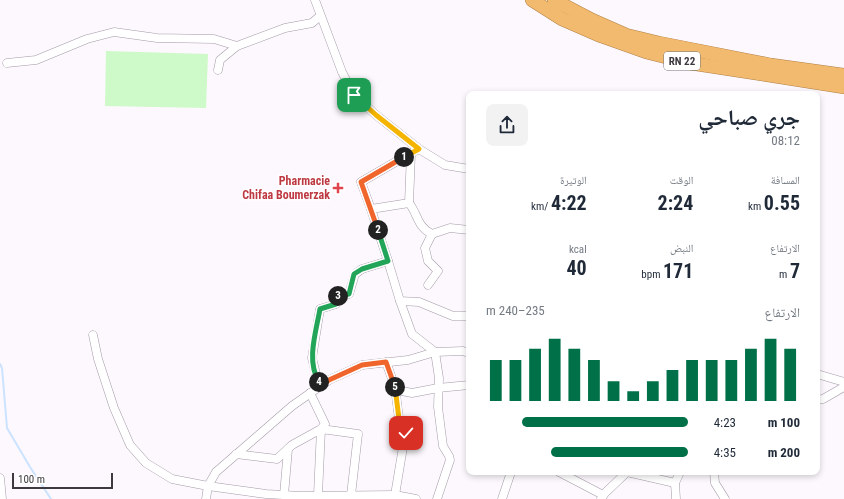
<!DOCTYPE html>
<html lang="ar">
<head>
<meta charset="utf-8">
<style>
  body { margin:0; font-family:"Roboto Condensed","Noto Naskh Arabic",sans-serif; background:#f2f2f3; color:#1f2937; direction:rtl; height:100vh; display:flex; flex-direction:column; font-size:15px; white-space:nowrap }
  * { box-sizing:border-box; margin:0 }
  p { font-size:13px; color:#747a83 }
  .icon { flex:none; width:22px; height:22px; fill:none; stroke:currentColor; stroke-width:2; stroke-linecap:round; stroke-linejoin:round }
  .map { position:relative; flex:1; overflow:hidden; direction:ltr }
  .drawer { position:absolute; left:466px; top:91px; width:354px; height:384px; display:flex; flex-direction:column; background:#fff; border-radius:8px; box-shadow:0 2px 6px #0003; direction:rtl }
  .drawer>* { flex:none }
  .scale { position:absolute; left:12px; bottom:10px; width:101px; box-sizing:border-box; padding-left:4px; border:2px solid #3d393e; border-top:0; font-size:11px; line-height:14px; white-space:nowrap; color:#3d393e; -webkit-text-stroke:3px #fff; paint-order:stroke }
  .pin { position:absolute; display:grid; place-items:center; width:34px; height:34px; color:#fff; margin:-17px; border-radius:8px; box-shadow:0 2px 6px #0006 }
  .km { position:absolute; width:20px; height:20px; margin:-10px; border-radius:50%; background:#222; color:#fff; font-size:11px; line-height:20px; text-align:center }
  .round { display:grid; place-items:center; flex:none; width:42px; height:42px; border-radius:8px; background:#f2f2f3 }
  .head { display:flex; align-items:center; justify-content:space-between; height:68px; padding:0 20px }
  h1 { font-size:22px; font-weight:700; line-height:30px }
  .metrics { display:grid; grid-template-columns:repeat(3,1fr); gap:6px; height:68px; padding:4px 20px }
  .metrics div { display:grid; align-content:center }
  .metrics b { font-size:20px; font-weight:700 }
  .metrics small { font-size:11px; font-weight:400 }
  .metrics p { font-size:11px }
  .chart { height:112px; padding:8px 20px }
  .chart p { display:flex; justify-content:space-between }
  .chart svg { width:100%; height:72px; margin-top:4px; stroke:#007048; stroke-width:6 }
  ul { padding:0 20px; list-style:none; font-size:13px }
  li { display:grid; grid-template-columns:64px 48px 1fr; align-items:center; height:30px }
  li i { height:10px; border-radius:5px; background:#007048 }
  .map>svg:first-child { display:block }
  .green { fill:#cef9c8 }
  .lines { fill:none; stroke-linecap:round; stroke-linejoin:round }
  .stream { stroke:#cce3ff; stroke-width:2 }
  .minor-casing { stroke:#a49aa7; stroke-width:9 }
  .trunk-casing { stroke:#b18146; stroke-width:14 }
  .minor { stroke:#fff; stroke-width:8 }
  .trunk { stroke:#f2ba6f; stroke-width:13 }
  .split-1-casing { stroke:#fff; stroke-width:8 }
  .split-2-casing { stroke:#fff; stroke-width:8 }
  .split-3-casing { stroke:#fff; stroke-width:8 }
  .split-4-casing { stroke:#fff; stroke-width:8 }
  .split-5-casing { stroke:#fff; stroke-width:8 }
  .split-6-casing { stroke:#fff; stroke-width:8 }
  .split-1 { stroke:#f5b400; stroke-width:5 }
  .split-2 { stroke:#f0652b; stroke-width:5 }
  .split-3 { stroke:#22a559; stroke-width:5 }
  .split-4 { stroke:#22a559; stroke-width:5 }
  .split-5 { stroke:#f0652b; stroke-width:5 }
  .split-6 { stroke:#f5b400; stroke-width:5 }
  .health-dot { fill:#e0444e; stroke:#fff; stroke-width:1.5 }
  .labels { text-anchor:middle; stroke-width:3; stroke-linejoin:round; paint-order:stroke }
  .shield { fill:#fff; stroke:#777478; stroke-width:1 }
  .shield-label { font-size:11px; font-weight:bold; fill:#3d393e }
  .health-label { font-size:12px; font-weight:bold; fill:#be3a42; stroke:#fff; text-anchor:end }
</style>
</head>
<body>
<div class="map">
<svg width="844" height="499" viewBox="0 0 844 499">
  <rect width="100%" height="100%" fill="#fcf8fd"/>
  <path class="green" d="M106 51 208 54 206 108 105 106Z"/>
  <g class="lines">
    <path class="stream" d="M0 364 2 368 7 428 30 467 51 499"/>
    <defs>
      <g id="minor">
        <path d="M315 0 342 72 354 95 376 115 419 149 445 165 469 169"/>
        <path d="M7 63 36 60 87 39 114 32 157 38 214 39 237 46"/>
        <path d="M218 70 220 60 237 46 285 28 312 23 320 16"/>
        <path d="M411 153 409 203 371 209 361 182 411 153 419 149"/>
        <path d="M409 203C418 214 417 227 432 234L450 228 469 230"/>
        <path d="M388 261 400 301 419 302 453 316H469"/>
        <path d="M428 285 438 271 428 261 425 248 432 234"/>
        <path d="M400 301 412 334 435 352 439 378 438 407 443 446 449 456 450 460 437 499"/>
        <path d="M93 335 98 359 114 408 130 445 146 463 172 479 208 486 266 494 301 496 395 495 416 499"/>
        <path d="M386 362 395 387 402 391 412 393 438 388 469 385"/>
        <path d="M817 374 844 382"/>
        <path d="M321 386 317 378 312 358 320 309 336 304 337 296 349 294 355 274 362 269 388 261 371 209"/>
        <path d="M395 387 399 419 407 423 395 495"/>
        <path d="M817 400 823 399 844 387"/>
        <path d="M236 454 277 459 292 445 321 429 325 424 310 393"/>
        <path d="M559 472 603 495"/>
        <path d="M627 472 675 483"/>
        <path d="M714 472 715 483 725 499"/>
        <path d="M0 478 2 499"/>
        <path d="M284 495 288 449"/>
        <path d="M318 495 321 429 358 434 351 495"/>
        <path d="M206 499 208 486 216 472 292 406 329 380 362 365 408 360 435 352 463 351 469 353"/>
        <path d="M502 499 511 472"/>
        <path d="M601 499 605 493 627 472"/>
        <path d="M676 499 675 483 680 472"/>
      </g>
      <g id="trunk">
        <path d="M532 0 562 19 601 36 646 52 690 63 844 87"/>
        <path d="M554 0 592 20 626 35 659 43 771 65 844 75"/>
      </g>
    </defs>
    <use href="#minor" class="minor-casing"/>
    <use href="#trunk" class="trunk-casing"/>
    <use href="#minor" class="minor"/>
    <use href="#trunk" class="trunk"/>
  </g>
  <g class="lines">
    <defs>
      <path id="split-1" d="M354 95 376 115 419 149 404 157"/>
      <path id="split-2" d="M378 230 361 182 404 157"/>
      <path id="split-3" d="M338 296 349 294 354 274 362 269 388 261 378 230"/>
      <path id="split-4" d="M319 382C306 361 316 332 320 309L336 304 338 296"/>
      <path id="split-5" d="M319 382 321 386 329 380 362 365 386 362 395 387"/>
      <path id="split-6" d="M395 387 399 419 407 423 406 433"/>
    </defs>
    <use href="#split-1" class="split-1-casing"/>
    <use href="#split-2" class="split-2-casing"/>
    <use href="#split-3" class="split-3-casing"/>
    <use href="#split-4" class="split-4-casing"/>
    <use href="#split-5" class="split-5-casing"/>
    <use href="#split-6" class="split-6-casing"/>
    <use href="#split-1" class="split-1"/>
    <use href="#split-2" class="split-2"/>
    <use href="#split-3" class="split-3"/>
    <use href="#split-4" class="split-4"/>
    <use href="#split-5" class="split-5"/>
    <use href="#split-6" class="split-6"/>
  </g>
  <path class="health-dot" d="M336 182h4v4h4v4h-4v4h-4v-4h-4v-4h4z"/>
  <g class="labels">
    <rect class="shield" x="664" y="52" width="36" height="18" rx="3"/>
    <g class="shield-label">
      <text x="682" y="65">RN 22</text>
    </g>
    <g class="health-label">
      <text x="330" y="185">Pharmacie<tspan x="330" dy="14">Chifaa Boumerzak</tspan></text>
    </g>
  </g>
</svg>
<div class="scale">100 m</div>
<div class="pin" style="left:354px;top:95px;background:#1e9e55"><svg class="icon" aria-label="arrive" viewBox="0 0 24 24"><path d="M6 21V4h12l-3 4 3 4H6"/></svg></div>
<div class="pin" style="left:406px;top:433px;background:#d93025"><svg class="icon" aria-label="check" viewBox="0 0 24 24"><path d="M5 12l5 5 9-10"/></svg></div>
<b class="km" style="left:404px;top:157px">1</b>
<b class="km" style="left:378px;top:230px">2</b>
<b class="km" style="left:338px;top:296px">3</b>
<b class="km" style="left:319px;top:382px">4</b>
<b class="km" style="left:395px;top:387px">5</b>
<section class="drawer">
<div class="head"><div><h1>جري صباحي</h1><p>08:12</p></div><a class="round"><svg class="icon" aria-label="share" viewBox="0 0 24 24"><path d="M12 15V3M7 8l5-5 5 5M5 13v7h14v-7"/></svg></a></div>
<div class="metrics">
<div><p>المسافة</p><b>0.55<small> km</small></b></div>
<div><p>الوقت</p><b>2:24</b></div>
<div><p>الوتيرة</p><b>4:22<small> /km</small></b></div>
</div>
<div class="metrics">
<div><p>الارتفاع</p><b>7<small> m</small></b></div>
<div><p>النبض</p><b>171<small> bpm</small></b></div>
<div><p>kcal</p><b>40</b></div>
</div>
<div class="chart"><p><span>الارتفاع</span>235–240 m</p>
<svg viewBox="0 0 160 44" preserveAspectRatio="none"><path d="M5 44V19M15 44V19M25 44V12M35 44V6M45 44V12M55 44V19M65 44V32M75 44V38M85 44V32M95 44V25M105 44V19M115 44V19M125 44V19M135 44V12M145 44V6M155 44V12"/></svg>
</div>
<ul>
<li><b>100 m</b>4:23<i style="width:82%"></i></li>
<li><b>200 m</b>4:35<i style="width:68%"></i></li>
</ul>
</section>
</div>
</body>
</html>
